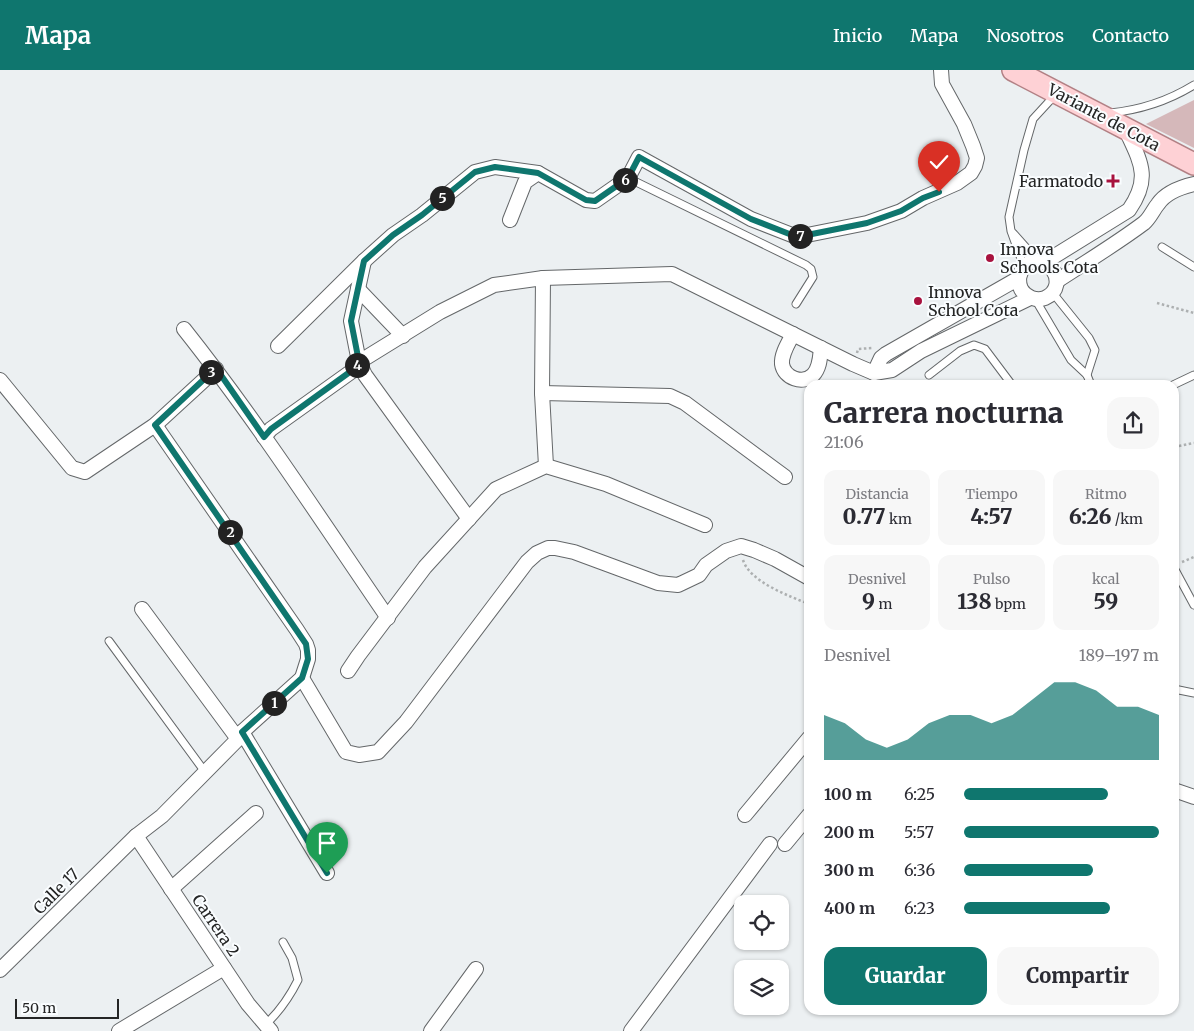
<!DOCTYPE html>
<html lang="es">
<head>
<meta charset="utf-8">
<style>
  body { margin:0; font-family:Merriweather,serif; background:#f7f7f7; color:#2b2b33; height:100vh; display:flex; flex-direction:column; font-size:19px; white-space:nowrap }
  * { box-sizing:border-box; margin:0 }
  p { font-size:16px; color:#7c7c81 }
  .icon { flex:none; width:28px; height:28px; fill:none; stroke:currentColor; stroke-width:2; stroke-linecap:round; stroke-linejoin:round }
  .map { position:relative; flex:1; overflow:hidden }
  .side { position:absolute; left:804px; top:310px; width:375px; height:635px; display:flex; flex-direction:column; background:#fff; border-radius:15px; box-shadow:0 1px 4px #0004 }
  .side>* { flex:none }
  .controls { position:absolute; left:734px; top:825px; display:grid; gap:10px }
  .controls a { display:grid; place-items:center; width:55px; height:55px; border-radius:10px; background:#fff; box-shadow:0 1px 4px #0004; font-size:25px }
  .scale { position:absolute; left:15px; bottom:12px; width:104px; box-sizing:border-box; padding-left:5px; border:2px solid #242525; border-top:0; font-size:14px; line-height:18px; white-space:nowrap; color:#242525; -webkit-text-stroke:4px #fafdff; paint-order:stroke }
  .pin { position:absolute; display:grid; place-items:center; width:42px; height:42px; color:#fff; margin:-51px -21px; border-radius:50% 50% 50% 0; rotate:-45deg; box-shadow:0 0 5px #0007 }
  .pin .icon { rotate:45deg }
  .km { position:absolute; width:25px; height:25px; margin:-12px; border-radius:50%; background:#222; color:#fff; font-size:14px; line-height:25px; text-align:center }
  .round { display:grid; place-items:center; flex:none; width:52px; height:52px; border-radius:15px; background:#f7f7f7 }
  .summary { display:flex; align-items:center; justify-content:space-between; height:85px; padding:0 20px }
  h1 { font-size:28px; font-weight:800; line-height:38px }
  .figures { display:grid; grid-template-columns:repeat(3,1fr); gap:8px; height:85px; padding:5px 20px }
  .figures div { display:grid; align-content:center; border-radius:12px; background:#f7f7f7; text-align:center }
  .figures b { font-size:21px; font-weight:800 }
  .figures small { font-size:14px; font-weight:400 }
  .figures p { font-size:14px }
  .chart { height:140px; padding:10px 20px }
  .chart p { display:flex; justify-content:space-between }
  .chart svg { width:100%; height:90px; margin-top:5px; fill:#0f766e; opacity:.7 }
  .button { display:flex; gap:10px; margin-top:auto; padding:10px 20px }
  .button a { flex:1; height:58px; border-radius:15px; background:#0f766e; color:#fff; font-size:20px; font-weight:800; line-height:58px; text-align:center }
  .button a+a { background:#f7f7f7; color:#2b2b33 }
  ul { padding:0 20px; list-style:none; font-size:16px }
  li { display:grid; grid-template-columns:80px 60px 1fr; align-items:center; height:38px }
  li i { height:12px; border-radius:6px; background:#0f766e }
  header { display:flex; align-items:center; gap:30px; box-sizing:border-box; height:70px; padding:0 25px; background:#0f766e; color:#fff }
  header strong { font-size:24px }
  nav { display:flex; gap:28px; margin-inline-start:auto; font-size:18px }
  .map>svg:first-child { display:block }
  .green { fill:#d5b8ba }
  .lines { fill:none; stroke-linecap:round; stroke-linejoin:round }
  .service-casing { stroke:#646769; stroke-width:9 }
  .minor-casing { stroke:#646769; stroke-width:16 }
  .primary-casing { stroke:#b28185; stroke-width:24 }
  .path { stroke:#adb0b1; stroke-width:2.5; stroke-dasharray:2.5 2.5; stroke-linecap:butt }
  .service { stroke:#fff; stroke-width:7 }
  .minor { stroke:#fff; stroke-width:14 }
  .primary { stroke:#fed1d5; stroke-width:21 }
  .route-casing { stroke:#fff; stroke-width:10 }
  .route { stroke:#0f766e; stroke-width:6 }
  .poi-dot { fill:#a8123e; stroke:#fafdff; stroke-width:2 }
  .labels { text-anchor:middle; stroke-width:4; stroke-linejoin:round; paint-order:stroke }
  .street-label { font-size:16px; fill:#242525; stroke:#fafdff }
  .poi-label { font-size:16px; fill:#242525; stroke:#fafdff; text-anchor:start }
</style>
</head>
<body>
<header>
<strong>Mapa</strong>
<nav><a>Inicio</a><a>Mapa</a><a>Nosotros</a><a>Contacto</a></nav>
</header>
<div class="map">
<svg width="1194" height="961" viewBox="0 0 1194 961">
  <rect width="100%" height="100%" fill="#ecf0f2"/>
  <path class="green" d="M1194 30V78L1146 54Z"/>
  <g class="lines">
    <defs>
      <g id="service">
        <path d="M1110 43C1140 40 1168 31 1194 15"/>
        <path d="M628 108 806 195 811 199 813 207 796 234"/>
        <path d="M1013 163 1030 182 1033 191"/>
        <path d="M1162 177 1194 197"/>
        <path d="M1024 197 1011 161 1009 147 1024 80 1033 49 1056 24"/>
        <path d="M1052 222 1089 268 1095 280 1087 305"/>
        <path d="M1035 229 1071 290 1087 305 1091 315"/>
        <path d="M929 305 960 281 974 275 985 279 1012 315"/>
        <path d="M1173 315 1194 305"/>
        <path d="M1174 498 1194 535"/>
        <path d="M109 571 205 702"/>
        <path d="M1174 619 1194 623"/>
        <path d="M266 954C280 941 289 928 298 910L292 888 283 872"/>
      </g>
      <g id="minor">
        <path d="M510 150 525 112 538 103 586 130 595 131 628 108 639 87 751 149 797 167 867 153 901 141 923 128 957 113 971 103 975 96 977 88 973 76 964 54 942 14 941 0"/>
        <path d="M1045 192 1129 140C1152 107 1140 91 1125 58"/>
        <path d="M543 208 542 323 546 396"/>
        <path d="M1057 211C1086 192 1116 174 1144 153 1150 148 1153 140 1158 134 1166 122 1181 117 1194 114"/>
        <path d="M358 219 403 266"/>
        <path d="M184 259C257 351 321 450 388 548"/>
        <path d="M793 264C789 272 781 284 782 294 784 308 803 315 813 305 820 298 820 287 821 278"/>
        <path d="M278 276 364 191 393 165 422 145 475 102 495 97 538 103"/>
        <path d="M874 303 881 288 886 284 1019 208C1020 205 1021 200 1024 197 1044 175 1073 215 1045 228 1037 231 1026 228 1021 219 1020 217 1019 211 1019 208"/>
        <path d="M0 310 72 398 85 402 155 355 216 299"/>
        <path d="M542 323 670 326 685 333 785 407"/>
        <path d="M264 367 271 359 355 299 359 292 351 251 364 191"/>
        <path d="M469 449 365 305 359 292 440 242 494 215 543 208 672 204 853 294 874 303 892 300 921 281 1030 228"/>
        <path d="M142 539 238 669"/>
        <path d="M348 601 358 586 425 497 496 419 546 396 606 414 705 455"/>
        <path d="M302 608 346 682 359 685 378 682 391 668 406 652 527 492 537 483 548 478H555L574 482 658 513 678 515 699 505 706 495 726 481 741 476 754 480 775 489 809 508"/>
        <path d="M242 662 327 803"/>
        <path d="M1174 720 1194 727"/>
        <path d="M745 745 809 668"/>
        <path d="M136 766 248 934 271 961"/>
        <path d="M785 774 809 745"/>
        <path d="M171 819 256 743"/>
        <path d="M0 900 136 766 162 746 238 669 242 662 302 608 308 589V580L306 574 297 560 155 355"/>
        <path d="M119 961 224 898"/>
        <path d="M431 961 476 899"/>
        <path d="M631 961 770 774"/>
      </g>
      <path id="primary" d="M1013 0 1194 94"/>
    </defs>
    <use href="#service" class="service-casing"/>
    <use href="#minor" class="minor-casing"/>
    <use href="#primary" class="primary-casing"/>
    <g class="path">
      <path d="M1157 233 1194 243"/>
      <path d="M857 283 858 279 872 278"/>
      <path d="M1174 377 1194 373"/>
      <path d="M743 490C750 512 789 526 809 534"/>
      <path d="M1182 492 1194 487"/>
    </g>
    <use href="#service" class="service"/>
    <use href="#minor" class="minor"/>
    <use href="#primary" class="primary"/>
  </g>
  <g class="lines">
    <defs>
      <path id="route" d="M327 803 242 662 302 608 308 589 306 574 155 355 216 298 264 367 271 359 354 299 359 292 351 251 364 191 393 165 422 145 475 102 495 97 538 103 586 130 595 131 628 108 639 87 751 149 797 167 867 153 901 141 923 128 939 122"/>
    </defs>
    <use href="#route" class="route-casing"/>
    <use href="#route" class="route"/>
  </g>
  <g class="poi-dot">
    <path d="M1110.5 103.5h5v5h5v5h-5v5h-5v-5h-5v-5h5z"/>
    <circle cx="990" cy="188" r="5"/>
    <circle cx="918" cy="231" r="5"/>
  </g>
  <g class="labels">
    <g class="street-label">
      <text transform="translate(1104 47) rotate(28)" y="6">Variante de Cota</text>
      <text transform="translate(56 821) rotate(-45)" y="6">Calle 17</text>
      <text transform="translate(216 855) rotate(56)" y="6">Carrera 2</text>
    </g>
    <g class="poi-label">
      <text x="1103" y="117" text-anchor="end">Farmatodo</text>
      <text x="1000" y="185">Innova<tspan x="1000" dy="18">Schools Cota</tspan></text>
      <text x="928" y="228">Innova<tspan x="928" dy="18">School Cota</tspan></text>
    </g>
  </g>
</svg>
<div class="controls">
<a><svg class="icon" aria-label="locate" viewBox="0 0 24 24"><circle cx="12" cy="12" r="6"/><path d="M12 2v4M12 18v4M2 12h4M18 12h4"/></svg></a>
<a><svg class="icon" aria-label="layers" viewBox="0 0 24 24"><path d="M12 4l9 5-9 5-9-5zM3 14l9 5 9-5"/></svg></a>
</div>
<div class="scale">50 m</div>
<div class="pin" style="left:327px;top:803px;background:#1e9e55"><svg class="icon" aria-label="arrive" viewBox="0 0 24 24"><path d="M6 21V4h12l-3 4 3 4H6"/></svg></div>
<div class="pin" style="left:939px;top:122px;background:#d93025"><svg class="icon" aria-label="check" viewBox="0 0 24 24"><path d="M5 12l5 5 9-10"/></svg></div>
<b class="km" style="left:274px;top:633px">1</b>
<b class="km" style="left:230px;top:462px">2</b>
<b class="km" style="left:211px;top:302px">3</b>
<b class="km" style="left:357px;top:295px">4</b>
<b class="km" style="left:442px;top:128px">5</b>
<b class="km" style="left:625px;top:110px">6</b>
<b class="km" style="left:800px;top:166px">7</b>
<section class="side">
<div class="summary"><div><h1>Carrera nocturna</h1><p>21:06</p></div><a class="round"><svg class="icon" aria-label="share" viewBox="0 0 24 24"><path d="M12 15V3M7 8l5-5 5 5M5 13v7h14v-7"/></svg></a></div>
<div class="figures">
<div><p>Distancia</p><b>0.77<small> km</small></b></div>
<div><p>Tiempo</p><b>4:57</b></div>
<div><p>Ritmo</p><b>6:26<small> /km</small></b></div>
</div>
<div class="figures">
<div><p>Desnivel</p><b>9<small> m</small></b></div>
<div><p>Pulso</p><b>138<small> bpm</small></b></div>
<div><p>kcal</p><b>59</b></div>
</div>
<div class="chart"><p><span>Desnivel</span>189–197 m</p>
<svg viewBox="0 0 160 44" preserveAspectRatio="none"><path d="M0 44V22L10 26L20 34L30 38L40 34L50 26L60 22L70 22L80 26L90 22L100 14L110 6L120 6L130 10L140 18L150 18L160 22V44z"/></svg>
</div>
<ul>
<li><b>100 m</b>6:25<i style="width:74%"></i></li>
<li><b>200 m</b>5:57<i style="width:100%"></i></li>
<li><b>300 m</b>6:36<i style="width:66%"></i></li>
<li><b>400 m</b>6:23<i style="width:75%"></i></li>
</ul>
<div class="button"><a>Guardar</a><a>Compartir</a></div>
</section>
</div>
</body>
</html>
